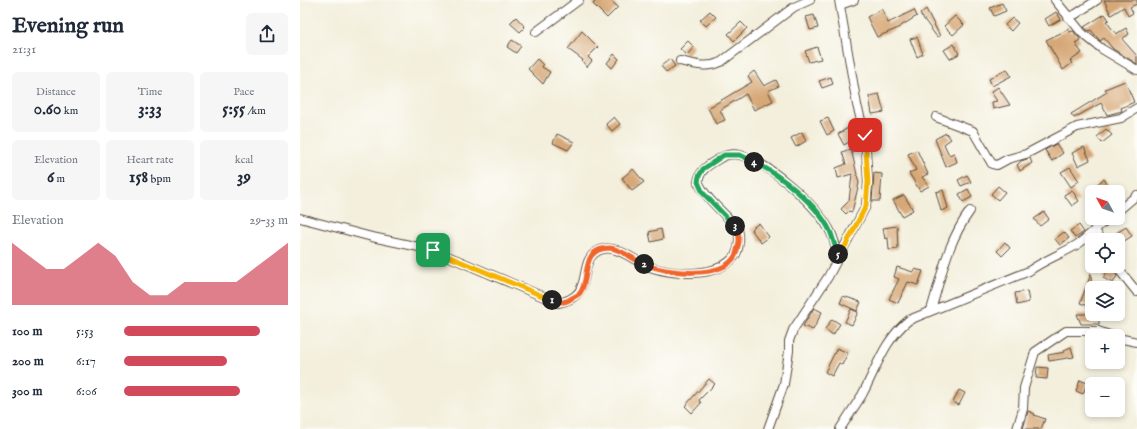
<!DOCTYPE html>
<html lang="en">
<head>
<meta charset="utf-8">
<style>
  body { margin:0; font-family:"IM FELL English",serif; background:#f6f6f7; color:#1f2937; height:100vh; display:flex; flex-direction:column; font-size:15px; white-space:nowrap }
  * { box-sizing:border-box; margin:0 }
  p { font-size:13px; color:#747a83 }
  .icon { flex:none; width:22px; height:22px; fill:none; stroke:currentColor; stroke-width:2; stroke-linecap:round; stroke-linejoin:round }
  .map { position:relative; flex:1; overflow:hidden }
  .side { display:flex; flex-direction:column; background:#fff; width:300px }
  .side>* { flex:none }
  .needle { width:26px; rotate:310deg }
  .fabs { position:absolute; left:785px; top:185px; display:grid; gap:8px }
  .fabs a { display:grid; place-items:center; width:40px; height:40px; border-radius:6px; background:#fff; box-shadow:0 2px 6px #0003; font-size:20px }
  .pin { position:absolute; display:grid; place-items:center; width:34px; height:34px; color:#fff; margin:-17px; border-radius:8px; box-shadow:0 2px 6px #0006 }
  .km { position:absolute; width:20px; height:20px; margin:-10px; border-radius:50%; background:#222; color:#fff; font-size:11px; line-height:20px; text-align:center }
  .round { display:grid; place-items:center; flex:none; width:42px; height:42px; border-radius:6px; background:#f6f6f7 }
  .headline { display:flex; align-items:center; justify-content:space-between; height:68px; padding:0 12px }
  h1 { font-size:22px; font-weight:700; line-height:30px }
  .stats { display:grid; grid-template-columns:repeat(3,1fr); gap:6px; height:68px; padding:4px 12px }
  .stats div { display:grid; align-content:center; border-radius:6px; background:#f6f6f7; text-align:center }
  .stats b { font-size:17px; font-weight:700 }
  .stats small { font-size:11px; font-weight:400 }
  .stats p { font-size:11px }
  .chart { height:112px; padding:8px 12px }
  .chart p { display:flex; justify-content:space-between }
  .chart svg { width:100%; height:72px; margin-top:4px; fill:#d1495b; opacity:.7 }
  ul { padding:0 12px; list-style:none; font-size:13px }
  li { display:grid; grid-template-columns:64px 48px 1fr; align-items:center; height:30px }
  li i { height:10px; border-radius:5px; background:#d1495b }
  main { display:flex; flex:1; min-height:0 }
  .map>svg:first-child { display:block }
  .building { fill:#d7a877 }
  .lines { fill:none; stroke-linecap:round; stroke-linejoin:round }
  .minor-casing { stroke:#57483a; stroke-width:10 }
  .minor { stroke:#fff; stroke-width:8 }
  .split-1-casing { stroke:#fff; stroke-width:8 }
  .split-2-casing { stroke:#fff; stroke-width:8 }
  .split-3-casing { stroke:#fff; stroke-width:8 }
  .split-4-casing { stroke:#fff; stroke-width:8 }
  .split-5-casing { stroke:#fff; stroke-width:8 }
  .split-6-casing { stroke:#fff; stroke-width:8 }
  .split-1 { stroke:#f5b400; stroke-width:5 }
  .split-2 { stroke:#f0652b; stroke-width:5 }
  .split-3 { stroke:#f0652b; stroke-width:5 }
  .split-4 { stroke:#22a559; stroke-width:5 }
  .split-5 { stroke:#22a559; stroke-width:5 }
  .split-6 { stroke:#f5b400; stroke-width:5 }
</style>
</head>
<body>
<main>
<section class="side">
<div class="headline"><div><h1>Evening run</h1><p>21:31</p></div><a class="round"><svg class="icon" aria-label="share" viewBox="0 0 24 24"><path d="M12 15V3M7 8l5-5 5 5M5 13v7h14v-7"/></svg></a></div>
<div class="stats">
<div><p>Distance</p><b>0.60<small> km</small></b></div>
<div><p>Time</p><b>3:33</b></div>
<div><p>Pace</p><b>5:55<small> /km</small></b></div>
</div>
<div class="stats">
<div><p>Elevation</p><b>6<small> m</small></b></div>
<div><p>Heart rate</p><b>158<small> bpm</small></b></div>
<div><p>kcal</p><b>39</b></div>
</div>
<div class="chart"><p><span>Elevation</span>29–33 m</p>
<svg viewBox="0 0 160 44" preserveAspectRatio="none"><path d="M0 44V6L10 14L20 22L30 22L40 14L50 6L60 14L70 30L80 38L90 38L100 30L110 30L120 30L130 30L140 22L150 14L160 6V44z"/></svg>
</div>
<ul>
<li><b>100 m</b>5:53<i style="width:83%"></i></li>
<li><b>200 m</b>6:17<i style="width:63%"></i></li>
<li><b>300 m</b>6:06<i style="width:71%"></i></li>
</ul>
</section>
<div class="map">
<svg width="837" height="429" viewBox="0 0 837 429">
  <rect width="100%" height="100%" fill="#fdfcf7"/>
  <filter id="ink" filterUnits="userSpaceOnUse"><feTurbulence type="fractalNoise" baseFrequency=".025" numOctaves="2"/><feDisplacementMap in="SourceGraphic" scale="8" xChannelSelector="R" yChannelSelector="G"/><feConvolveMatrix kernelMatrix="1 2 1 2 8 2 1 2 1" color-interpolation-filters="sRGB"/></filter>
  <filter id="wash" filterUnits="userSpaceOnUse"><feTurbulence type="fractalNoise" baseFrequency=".012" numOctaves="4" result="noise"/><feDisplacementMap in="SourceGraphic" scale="16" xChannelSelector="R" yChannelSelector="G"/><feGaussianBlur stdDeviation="0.9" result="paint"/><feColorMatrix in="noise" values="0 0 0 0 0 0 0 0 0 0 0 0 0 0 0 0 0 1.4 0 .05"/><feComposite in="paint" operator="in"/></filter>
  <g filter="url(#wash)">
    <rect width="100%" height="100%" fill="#f3efdc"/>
    <g id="blocks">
      <g class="building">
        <path d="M297 0H310L318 7 307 18 293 4Z"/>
        <path d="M804 0H837V4L830 7 833 13 828 16 824 7 811 15Z"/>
        <path d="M702 3 706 11 694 16 690 8Z"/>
        <path d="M582 9 588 23 614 10 617 16 596 29 577 37 567 17Z"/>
        <path d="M626 9 640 36 637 37 620 14Z"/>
        <path d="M410 11 416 17 406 26 400 20Z"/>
        <path d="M756 12 761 19 749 26 745 19Z"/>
        <path d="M805 14 809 20 806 21 816 34 826 28 829 34 822 39 837 56V64L813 49 804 38 800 41 791 30 789 31 784 27Z"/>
        <path d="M514 15 518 28 510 30 506 17Z"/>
        <path d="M655 16 664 25 653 35 644 26Z"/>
        <path d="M216 17 225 27 220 32 210 23Z"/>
        <path d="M712 18 718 23 711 31 705 25Z"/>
        <path d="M441 22 447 28 434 41 428 34Z"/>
        <path d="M769 29 770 32 773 31 779 38 780 40 775 43 782 53 770 61 772 63 763 70 746 40Z"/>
        <path d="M282 31 298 47 288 57 292 61 287 67 282 61 283 60 268 49Z"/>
        <path d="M617 37 623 54 617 57 610 39Z"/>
        <path d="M212 40 221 46 216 53 207 47Z"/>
        <path d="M388 41 394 47 387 55 380 49Z"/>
        <path d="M654 44 659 54 650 59 644 50Z"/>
        <path d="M517 47 521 59 509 62 505 51Z"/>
        <path d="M314 54 319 59 312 68 307 63Z"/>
        <path d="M237 59 243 65 242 67 250 72 243 84 228 69Z"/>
        <path d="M370 59 375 66 366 72 361 66Z"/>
        <path d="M707 69 711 76 692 86 689 79Z"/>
        <path d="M454 71 464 86 476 80 479 86 468 91 473 101 454 110 446 94 420 110 425 120 416 124 408 108 452 82 448 76Z"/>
        <path d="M531 77 533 84 522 88 519 81Z"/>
        <path d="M825 81 834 102 821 108 822 111 807 115 801 103 774 118 771 114 807 92 805 89Z"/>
        <path d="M698 87 710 105 693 109 692 102 697 101 691 92Z"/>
        <path d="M579 94 584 112 572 114 569 96Z"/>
        <path d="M314 117 320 124 312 131 306 124Z"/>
        <path d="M528 118 534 131 527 135 520 121Z"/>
        <path d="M548 128 554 139 544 145 538 134Z"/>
        <path d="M806 129 812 135 802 143 797 137Z"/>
        <path d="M502 132 506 141 496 147 491 138Z"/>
        <path d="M646 133 651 139 644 144 649 155 654 153 657 162 646 167 635 139Z"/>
        <path d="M257 134 274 142 268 150 253 143Z"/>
        <path d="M756 144 763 153 752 161 745 150Z"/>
        <path d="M784 147 790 160 778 166 772 153Z"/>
        <path d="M551 149 559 183 552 212 549 211 546 214 541 209 549 201 552 174 538 178 536 168 546 164 542 152Z"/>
        <path d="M617 150 628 174 622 177 629 186 620 191 609 173 616 170 608 154Z"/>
        <path d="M730 158 732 163 720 171 717 165 721 161Z"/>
        <path d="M770 167 779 181 771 187 761 172Z"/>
        <path d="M333 169 344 182 332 191 322 178Z"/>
        <path d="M574 173 582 174 580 201H572Z"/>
        <path d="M667 175 671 182 661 186 658 180Z"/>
        <path d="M804 179 812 192H802L797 184Z"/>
        <path d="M698 186 705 192 698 200 691 194Z"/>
        <path d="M668 189 672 197 663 202 659 194Z"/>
        <path d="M643 190 648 208 641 211 636 192Z"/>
        <path d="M772 190 779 201 772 206 764 195Z"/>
        <path d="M604 195 613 210 602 216 593 200Z"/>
        <path d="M744 212 749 219 740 226 734 219Z"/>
        <path d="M459 223 469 237 461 243 451 229Z"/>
        <path d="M779 225 784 232 775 238 770 231Z"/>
        <path d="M597 226 598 249 589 250 588 238 585 239 583 228Z"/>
        <path d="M826 227 832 236 821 243 815 234Z"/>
        <path d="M361 229 363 239 351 242 349 232Z"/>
        <path d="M764 232 769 238 760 245 755 239Z"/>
        <path d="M705 242 710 248 702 256 697 251Z"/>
        <path d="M597 267 613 272 614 269 623 271 618 285 608 282 598 303 589 299 599 279 594 277Z"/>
        <path d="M810 267 817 276 813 283 803 278Z"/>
        <path d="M791 274 792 298 789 306 780 303Z"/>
        <path d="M727 291 729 302 717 305 715 293Z"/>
        <path d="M543 296 561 302 557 311 540 303Z"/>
        <path d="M514 308 522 312 513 330 503 326Z"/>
        <path d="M551 309 558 312 552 325 545 322Z"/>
        <path d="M777 314H799V324H781Z"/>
        <path d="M532 319 540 324 533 335 525 329Z"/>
        <path d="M771 347 774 357 749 361 748 355 765 352 764 350Z"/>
        <path d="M537 348 548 353 542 365 539 363 532 376 525 372Z"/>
        <path d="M737 367 748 368 747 379 736 378Z"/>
        <path d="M409 379 415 384 399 400 401 403 392 413 385 406Z"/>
        <path d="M780 380 787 383 783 394 776 391Z"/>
        <path d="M659 390 665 393 659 405 653 402Z"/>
        <path d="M728 411 735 414 734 415 745 419 741 429H723Z"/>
      </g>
    </g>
  </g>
  <g filter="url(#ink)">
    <use href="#blocks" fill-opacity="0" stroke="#57483a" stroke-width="1"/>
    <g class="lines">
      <defs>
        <g id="minor">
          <path d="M755 0 782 33 802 49 837 70"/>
          <path d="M540 5 554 0"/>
          <path d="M768 17 776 14 797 0"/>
          <path d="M236 32 279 0"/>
          <path d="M380 61C395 64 406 69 421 62L494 7 510 0"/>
          <path d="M636 117 673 131 692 164 697 165 708 159 726 154 777 127 821 118 837 108"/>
          <path d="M818 211 837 195"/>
          <path d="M0 218 72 237 133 250 258 303C298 296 274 261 300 250 316 243 335 262 350 267 374 275 416 278 434 257 439 251 441 235 437 228 435 224 430 220 427 217 416 206 405 196 398 182 400 170 407 166 417 160 424 155 432 153 440 155 468 162 515 204 529 229 534 237 536 248 539 258"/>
          <path d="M795 229 800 240"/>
          <path d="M816 266 837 292"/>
          <path d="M631 310C642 274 647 243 670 211"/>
          <path d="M818 338 837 342"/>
          <path d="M468 429 484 384 489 351V341L493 330 528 277 566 206 568 182 565 135 557 105 539 0"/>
          <path d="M540 429C547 418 555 406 562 395 577 367 584 340 609 320L729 271C744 260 762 254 778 244 789 236 798 226 809 218"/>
          <path d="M717 429 723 409 724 388 735 352 766 331H798L812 336"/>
        </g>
      </defs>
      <use href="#minor" class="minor-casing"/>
      <use href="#minor" class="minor"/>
    </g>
  </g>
  <g class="lines" filter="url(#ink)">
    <defs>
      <path id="split-1" d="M133 250 252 300"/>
      <path id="split-2" d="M252 300C259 303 266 303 272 298 274 297 278 295 280 293 291 279 279 248 310 248 321 249 334 260 344 264"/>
      <path id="split-3" d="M344 264C365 273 422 280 435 256 437 253 437 249 438 246 440 241 439 230 435 226"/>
      <path id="split-4" d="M435 226 403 193 398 182 399 176 403 169 424 155H440L454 162"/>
      <path id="split-5" d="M454 162C479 174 518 205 530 231 533 238 535 247 538 254"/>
      <path id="split-6" d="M538 254 539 258 566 206 568 182 565 135"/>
    </defs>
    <use href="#split-1" class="split-1-casing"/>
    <use href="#split-2" class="split-2-casing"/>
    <use href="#split-3" class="split-3-casing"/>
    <use href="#split-4" class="split-4-casing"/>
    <use href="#split-5" class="split-5-casing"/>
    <use href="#split-6" class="split-6-casing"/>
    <use href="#split-1" class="split-1"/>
    <use href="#split-2" class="split-2"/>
    <use href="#split-3" class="split-3"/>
    <use href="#split-4" class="split-4"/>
    <use href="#split-5" class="split-5"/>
    <use href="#split-6" class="split-6"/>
  </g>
</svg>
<div class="fabs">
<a><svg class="needle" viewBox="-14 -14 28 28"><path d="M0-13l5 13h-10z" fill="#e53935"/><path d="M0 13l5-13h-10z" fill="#747a83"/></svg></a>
<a><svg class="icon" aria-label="locate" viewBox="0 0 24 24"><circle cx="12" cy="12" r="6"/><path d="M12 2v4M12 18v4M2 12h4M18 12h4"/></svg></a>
<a><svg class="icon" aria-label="layers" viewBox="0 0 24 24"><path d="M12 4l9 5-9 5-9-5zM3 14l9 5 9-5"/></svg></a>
<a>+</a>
<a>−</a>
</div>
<div class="pin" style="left:133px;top:250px;background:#1e9e55"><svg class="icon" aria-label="arrive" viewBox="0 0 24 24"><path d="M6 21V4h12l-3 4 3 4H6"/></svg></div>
<div class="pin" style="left:565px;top:135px;background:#d93025"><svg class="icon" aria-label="check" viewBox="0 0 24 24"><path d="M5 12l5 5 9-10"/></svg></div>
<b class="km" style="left:252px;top:300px">1</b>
<b class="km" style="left:344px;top:264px">2</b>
<b class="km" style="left:435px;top:226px">3</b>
<b class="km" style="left:454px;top:162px">4</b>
<b class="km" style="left:538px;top:254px">5</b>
</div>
</main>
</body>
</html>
